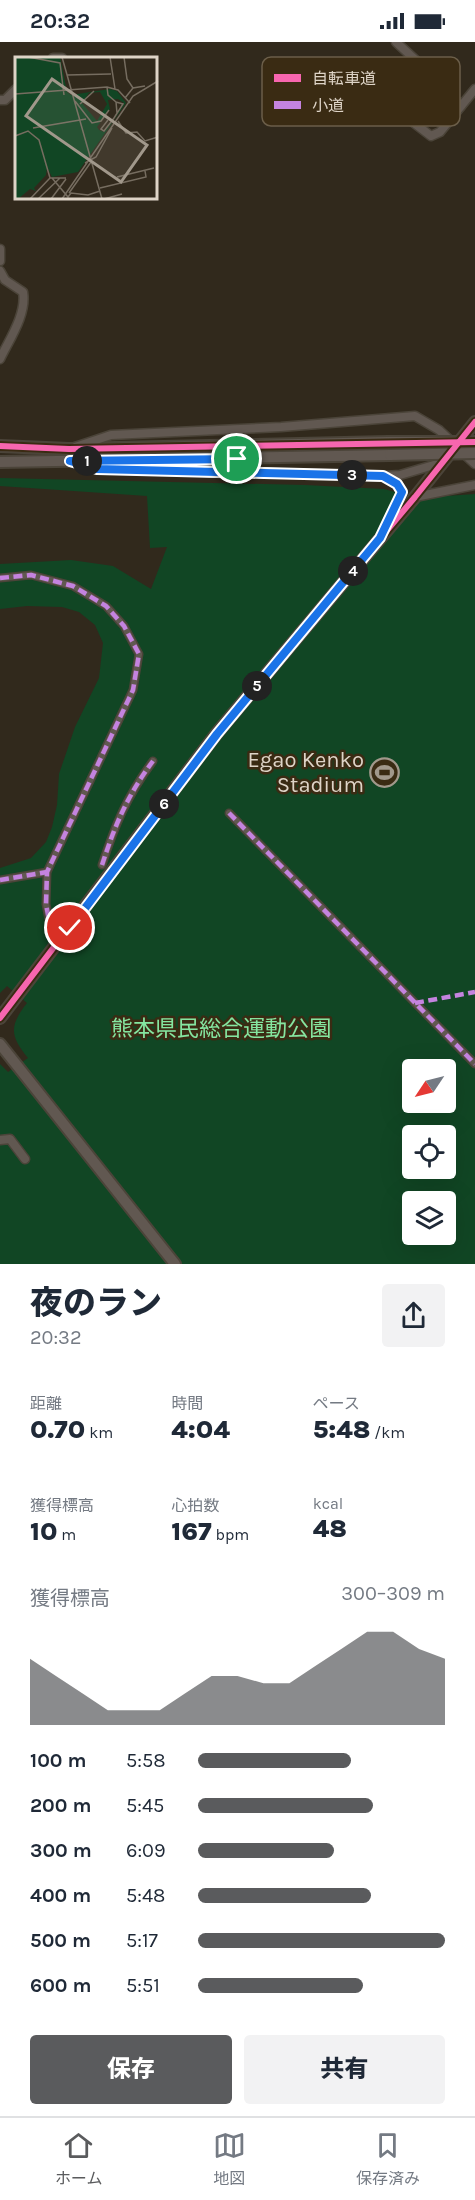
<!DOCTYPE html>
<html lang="ja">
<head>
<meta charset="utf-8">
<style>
  body { margin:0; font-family:Karla,"Noto Sans JP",sans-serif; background:#f2f2f3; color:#1f2937; height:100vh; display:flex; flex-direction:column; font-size:22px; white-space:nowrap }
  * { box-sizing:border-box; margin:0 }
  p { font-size:20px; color:#747a83 }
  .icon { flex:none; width:33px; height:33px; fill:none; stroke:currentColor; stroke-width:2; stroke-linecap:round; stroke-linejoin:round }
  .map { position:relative; height:1222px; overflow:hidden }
  .panel { display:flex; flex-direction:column; background:#fff; flex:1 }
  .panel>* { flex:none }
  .needle { width:39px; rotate:235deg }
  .tools { position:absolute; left:402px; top:1017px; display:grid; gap:12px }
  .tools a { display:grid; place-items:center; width:54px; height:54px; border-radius:6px; background:#fff; box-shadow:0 6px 24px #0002; font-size:30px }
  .pin { position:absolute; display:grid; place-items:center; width:51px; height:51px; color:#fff; margin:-26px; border:3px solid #fff; border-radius:50%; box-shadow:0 2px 6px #0007 }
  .km { position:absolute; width:30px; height:30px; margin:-15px; border-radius:50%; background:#222; color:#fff; font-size:16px; line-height:30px; text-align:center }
  .round { display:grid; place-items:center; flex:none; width:63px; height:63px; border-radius:6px; background:#f2f2f3 }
  .head { display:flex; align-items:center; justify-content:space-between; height:102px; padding:0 30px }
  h1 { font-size:33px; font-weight:800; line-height:45px }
  .figures { display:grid; grid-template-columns:repeat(3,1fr); gap:9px; height:102px; padding:6px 30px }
  .figures div { display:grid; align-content:center }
  .figures b { font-size:26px; font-weight:800 }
  .figures small { font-size:16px; font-weight:400 }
  .figures p { font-size:16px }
  .chart { height:168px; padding:12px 30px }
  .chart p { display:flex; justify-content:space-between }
  .chart svg { width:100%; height:108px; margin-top:6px; fill:#5a5b5d; opacity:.7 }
  .cta { display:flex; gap:12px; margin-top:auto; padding:12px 30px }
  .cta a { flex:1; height:69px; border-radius:6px; background:#5a5b5d; color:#fff; font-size:24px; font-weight:800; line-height:69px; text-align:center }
  .cta a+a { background:#f2f2f3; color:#1f2937 }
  ul { padding:0 30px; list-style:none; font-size:20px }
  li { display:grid; grid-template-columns:96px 72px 1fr; align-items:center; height:45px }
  li i { height:15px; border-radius:8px; background:#5a5b5d }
  .status { display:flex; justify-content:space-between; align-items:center; height:42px; padding:0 30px; background:#fff; direction:ltr }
  .status svg { height:16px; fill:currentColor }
  .dock { display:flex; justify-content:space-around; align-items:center; height:84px; border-top:2px solid #e0e1e3; background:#fff; font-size:16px; color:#747a83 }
  .dock a { display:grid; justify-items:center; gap:3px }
  .dock .active { color:#5a5b5d }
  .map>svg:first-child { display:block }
  .green { fill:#114624; fill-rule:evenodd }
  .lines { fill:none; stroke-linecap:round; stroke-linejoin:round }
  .pedestrian-casing { stroke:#4b4439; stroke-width:9 }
  .minor-casing { stroke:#4b4439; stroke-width:11 }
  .tertiary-casing { stroke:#4b4439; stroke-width:14 }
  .pedestrian { stroke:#615851; stroke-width:6 }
  .minor { stroke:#615851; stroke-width:8 }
  .tertiary { stroke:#615851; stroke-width:10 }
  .tertiary-bridge-casing { stroke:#4b4439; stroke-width:14; stroke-linecap:butt }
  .tertiary-bridge { stroke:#615851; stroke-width:10 }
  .quiet { stroke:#c483df; stroke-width:4.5; stroke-dasharray:9 4.5; stroke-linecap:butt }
  .cycleway-casing { stroke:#3a2b13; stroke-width:10 }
  .cycleway { stroke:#f766af; stroke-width:6 }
  .route-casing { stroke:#fff; stroke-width:12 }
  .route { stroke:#1a73e8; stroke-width:8 }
  .labels { text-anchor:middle; stroke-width:5; stroke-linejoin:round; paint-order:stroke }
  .poi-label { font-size:22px; fill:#ded4c7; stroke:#3a2b13; text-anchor:end }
  .park-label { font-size:22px; fill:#85e6a0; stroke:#3a2b13 }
  .inset-road { fill:none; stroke:#766d60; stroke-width:1.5 }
  .view { fill:#a1988b; fill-opacity:0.15; stroke:#a1988b; stroke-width:3 }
  .inset-edge { fill:none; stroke:#ded4c7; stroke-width:3 }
  .key { fill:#3a2b13; stroke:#6b5e49; stroke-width:1.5 }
  .key-label { font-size:16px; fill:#ded4c7 }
</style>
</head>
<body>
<div class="status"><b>20:32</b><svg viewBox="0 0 49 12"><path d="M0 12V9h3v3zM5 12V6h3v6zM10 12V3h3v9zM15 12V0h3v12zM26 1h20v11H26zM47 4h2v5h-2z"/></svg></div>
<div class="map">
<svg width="475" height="1222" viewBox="0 0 475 1222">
  <rect width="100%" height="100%" fill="#31291c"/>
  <path class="green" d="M0 436 305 443 384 447 417 456 475 452V1222H0V1022L8 1030 28 1016C10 994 9 984 27 961L7 944 0 951V826L31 816 46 800 52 785 57 763 59 732 75 685 99 636 103 601 95 583 79 570 62 565 27 564 0 567V522L71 518 113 524 151 547 167 505 150 506 147 454 0 444ZM412 1028H446V1060H412ZM412 1094H446V1126H412ZM412 1160H446V1192H412Z"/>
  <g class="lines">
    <defs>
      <g id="pedestrian">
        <path d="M0 536 31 533 73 544 106 564 124 584 139 612 133 648 47 830 46 862 51 889"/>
        <path d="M229 771 475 1022"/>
        <path d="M102 823C115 783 127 754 153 719"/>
        <path d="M0 838 47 830"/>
      </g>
      <g id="minor">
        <path d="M396 0 434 35 461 64"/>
        <path d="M53 16H62"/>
        <path d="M0 58H5L16 47"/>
        <path d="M360 73 376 52 431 94 440 90 475 47"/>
        <path d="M0 207V219"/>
        <path d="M0 229 5 238 23 250C27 272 9 298 0 317"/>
        <path d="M75 405 111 393 281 385 415 374 439 388 453 401"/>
        <path d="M462 410 475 422"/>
        <path d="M76 421 97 427 383 434 397 442 402 450 384 487"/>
        <path d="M384 434 400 433 444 420"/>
        <path d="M415 455 475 443"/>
        <path d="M0 1098 10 1097 25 1117"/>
      </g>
      <g id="tertiary">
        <path d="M0 404 69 407 388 400"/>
        <path d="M0 420 390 413"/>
        <path d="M0 976 217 691 415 455 475 380"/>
        <path d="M0 1002 175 1222"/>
      </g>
    </defs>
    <use href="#pedestrian" class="pedestrian-casing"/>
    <use href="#minor" class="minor-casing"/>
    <use href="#tertiary" class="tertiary-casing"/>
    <use href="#pedestrian" class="pedestrian"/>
    <use href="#minor" class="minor"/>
    <use href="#tertiary" class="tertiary"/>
    <defs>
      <g id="tertiary-bridge">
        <path d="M388 400H475"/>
        <path d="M390 413 475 411"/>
      </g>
    </defs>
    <use href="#tertiary-bridge" class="tertiary-bridge-casing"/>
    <use href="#tertiary-bridge" class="tertiary-bridge"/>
    <g class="quiet">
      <path d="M0 536 31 533 73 544 106 564 124 584 139 612 133 648 47 830 46 862 51 889"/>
      <path d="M229 771 475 1022"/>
      <path d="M102 823C115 783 127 754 153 719"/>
      <path d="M0 838 47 830"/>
      <path d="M415 961 475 950"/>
    </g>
    <defs>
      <g id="cycleway">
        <path d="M0 404 69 407 475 400"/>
        <path d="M0 976 217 691 415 455 475 380"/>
      </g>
    </defs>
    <use href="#cycleway" class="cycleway-casing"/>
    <use href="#cycleway" class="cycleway"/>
  </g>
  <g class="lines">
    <defs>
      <path id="route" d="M70 886 217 692 380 496 402 450 397 442 383 434 97 427 70 419 237 417"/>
    </defs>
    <use href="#route" class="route-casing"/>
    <use href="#route" class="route"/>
  </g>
  <defs>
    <symbol id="stadium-ring" viewBox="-11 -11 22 22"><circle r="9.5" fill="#3a2b13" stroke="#a1988b" stroke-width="1.5"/><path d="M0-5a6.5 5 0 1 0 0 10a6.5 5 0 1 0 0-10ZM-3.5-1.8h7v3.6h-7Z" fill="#a1988b"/></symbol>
  </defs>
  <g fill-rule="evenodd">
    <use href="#stadium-ring" x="368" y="714" width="33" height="33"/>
  </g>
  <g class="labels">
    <g class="poi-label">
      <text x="364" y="725">Egao Kenko<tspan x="364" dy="25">Stadium</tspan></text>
    </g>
    <g class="park-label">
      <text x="221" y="994">熊本県民総合運動公園</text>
    </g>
  </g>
  <g transform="translate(15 15)">
    <rect width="142" height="142" fill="#31291c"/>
    <path d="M0 0H45L52 35 56 38 95 32 102 34 111 46 63 115 37 120 32 110 31 118 19 131 21 134 15 132 3 142H0ZM85 35 92 47 82 64 67 46 74 36ZM103 42 109 46 99 63 89 75 84 73 82 70 95 52 93 43Z" fill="#114624" fill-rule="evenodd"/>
    <path class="inset-road" d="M13 0 45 6 49 38M47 0 87 142M95 0 100 32M109 0 112 22 118 31M52 18 96 17M92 30 93 38 101 45M0 37 92 30 103 33 115 46M110 41 118 31 130 29M60 44 77 66 86 64 94 53M65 47 79 34M93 63 86 72 89 74 99 61 108 47 101 45 102 56M103 64 111 76 122 75 130 84 143 80M18 71 71 62M0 79 13 74 24 83 35 121M70 106 81 100 97 71M102 120 139 111M37 121 53 140 56 136 73 138 85 134M85 131 131 120 130 114M54 136 76 105M15 142 35 121H51M23 142 45 121M36 142 51 122M47 142 118 39 143 24M89 142 107 137"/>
    <path class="view" d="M37 22 132 88 106 125 11 59Z"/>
    <rect width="142" height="142" class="inset-edge"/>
  </g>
  <rect x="262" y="15" width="198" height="69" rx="9" class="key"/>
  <rect x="274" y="32" width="27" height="8" fill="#f766af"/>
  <rect x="274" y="59" width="27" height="8" fill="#c483df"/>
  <g class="key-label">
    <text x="312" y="42">自転車道</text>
    <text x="312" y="69">小道</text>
  </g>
</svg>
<div class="tools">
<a><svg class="needle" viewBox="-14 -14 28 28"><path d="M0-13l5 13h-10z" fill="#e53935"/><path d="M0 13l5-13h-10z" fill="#747a83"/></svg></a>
<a><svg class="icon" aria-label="locate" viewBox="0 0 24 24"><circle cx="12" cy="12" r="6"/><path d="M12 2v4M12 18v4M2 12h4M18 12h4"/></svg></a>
<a><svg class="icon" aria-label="layers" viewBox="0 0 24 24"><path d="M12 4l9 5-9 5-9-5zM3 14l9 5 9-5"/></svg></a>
</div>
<div class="pin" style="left:237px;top:417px;background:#1e9e55"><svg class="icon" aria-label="arrive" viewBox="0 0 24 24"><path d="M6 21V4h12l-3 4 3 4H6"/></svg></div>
<div class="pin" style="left:70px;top:886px;background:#d93025"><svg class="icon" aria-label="check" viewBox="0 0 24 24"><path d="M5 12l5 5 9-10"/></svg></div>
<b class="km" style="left:87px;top:419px">1</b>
<b class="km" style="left:352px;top:433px">3</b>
<b class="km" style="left:353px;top:529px">4</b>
<b class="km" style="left:257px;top:644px">5</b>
<b class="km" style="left:164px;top:762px">6</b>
</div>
<section class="panel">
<div class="head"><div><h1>夜のラン</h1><p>20:32</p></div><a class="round"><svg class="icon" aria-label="share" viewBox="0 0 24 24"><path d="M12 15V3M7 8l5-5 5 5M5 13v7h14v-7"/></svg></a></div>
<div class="figures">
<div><p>距離</p><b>0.70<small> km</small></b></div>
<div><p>時間</p><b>4:04</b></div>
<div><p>ペース</p><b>5:48<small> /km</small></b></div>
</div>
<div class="figures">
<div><p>獲得標高</p><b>10<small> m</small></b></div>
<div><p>心拍数</p><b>167<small> bpm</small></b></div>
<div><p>kcal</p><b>48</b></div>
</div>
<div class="chart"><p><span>獲得標高</span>300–309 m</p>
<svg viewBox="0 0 160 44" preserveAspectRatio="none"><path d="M0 44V17L10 24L20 31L30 38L40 38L50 38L60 31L70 24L80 24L90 27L100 27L110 20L120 13L130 6L140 6L150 13L160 17V44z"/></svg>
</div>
<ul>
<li><b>100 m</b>5:58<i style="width:62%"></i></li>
<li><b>200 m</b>5:45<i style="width:71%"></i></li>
<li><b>300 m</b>6:09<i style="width:55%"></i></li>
<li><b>400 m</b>5:48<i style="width:70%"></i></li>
<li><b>500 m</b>5:17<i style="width:100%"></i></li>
<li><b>600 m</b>5:51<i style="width:67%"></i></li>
</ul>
<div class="cta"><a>保存</a><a>共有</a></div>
</section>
<nav class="dock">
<a class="active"><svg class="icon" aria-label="home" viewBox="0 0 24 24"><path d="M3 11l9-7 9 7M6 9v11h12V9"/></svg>ホーム</a>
<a><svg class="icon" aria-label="map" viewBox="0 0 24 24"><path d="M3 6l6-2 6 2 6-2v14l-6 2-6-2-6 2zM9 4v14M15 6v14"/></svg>地図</a>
<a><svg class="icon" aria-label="saved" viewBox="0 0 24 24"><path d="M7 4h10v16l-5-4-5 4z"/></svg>保存済み</a>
</nav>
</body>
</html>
